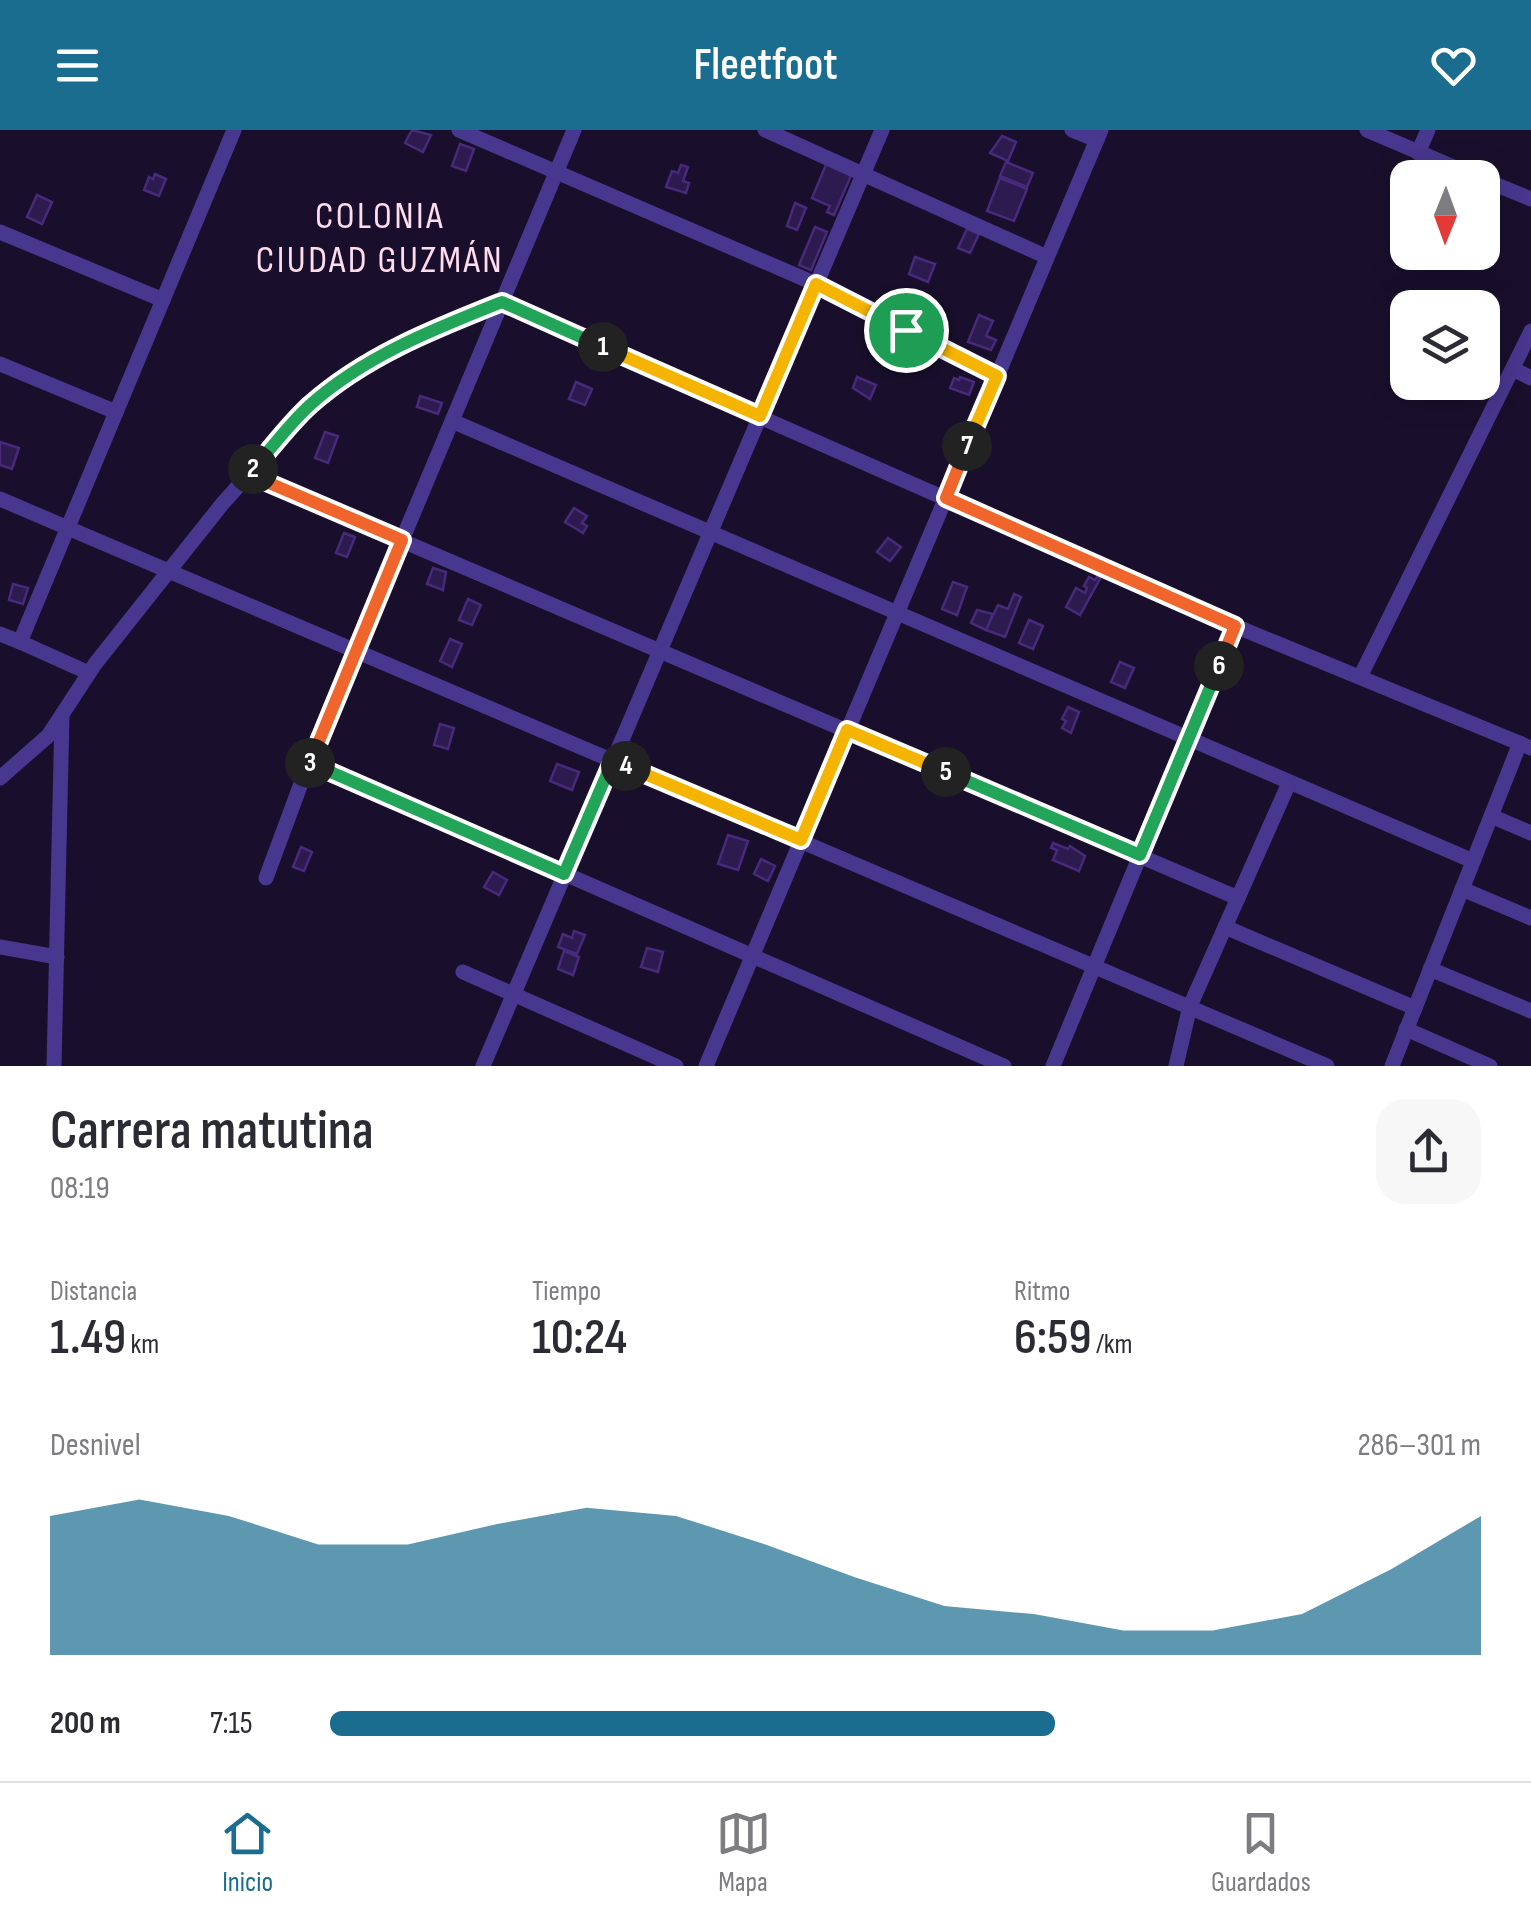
<!DOCTYPE html>
<html lang="es">
<head>
<meta charset="utf-8">
<style>
  body { margin:0; font-family:"Sofia Sans Condensed",sans-serif; background:#f7f7f7; color:#2b2b33; height:100vh; display:flex; flex-direction:column; font-size:38px; white-space:nowrap }
  * { box-sizing:border-box; margin:0 }
  p { font-size:32px; color:#7c7c81 }
  .icon { flex:none; width:55px; height:55px; fill:none; stroke:currentColor; stroke-width:2; stroke-linecap:round; stroke-linejoin:round }
  .map { position:relative; height:936px; overflow:hidden }
  .panel { display:flex; flex-direction:column; background:#fff; flex:1 }
  .panel>* { flex:none }
  .needle { width:65px; rotate:181deg }
  .fabs { position:absolute; left:1390px; top:30px; display:grid; gap:20px }
  .fabs a { display:grid; place-items:center; width:110px; height:110px; border-radius:20px; background:#fff; box-shadow:0 5px 25px #0003; font-size:50px }
  .pin { position:absolute; display:grid; place-items:center; width:85px; height:85px; color:#fff; margin:-42px; border:5px solid #fff; border-radius:50%; box-shadow:0 2px 10px #0007 }
  .km { position:absolute; width:50px; height:50px; margin:-25px; border-radius:50%; background:#222; color:#fff; font-size:28px; line-height:50px; text-align:center }
  .round { display:grid; place-items:center; flex:none; width:105px; height:105px; border-radius:30px; background:#f7f7f7 }
  .summary { display:flex; align-items:center; justify-content:space-between; height:170px; padding:0 50px }
  h1 { font-size:55px; font-weight:600; line-height:75px }
  .stats { display:grid; grid-template-columns:repeat(3,1fr); gap:15px; height:170px; padding:10px 50px }
  .stats div { display:grid; align-content:center }
  .stats b { font-size:50px; font-weight:600 }
  .stats small { font-size:28px; font-weight:400 }
  .stats p { font-size:28px }
  .chart { height:280px; padding:20px 50px }
  .chart p { display:flex; justify-content:space-between }
  .chart svg { width:100%; height:180px; margin-top:10px; fill:#1a6d8f; opacity:.7 }
  ul { padding:0 50px; list-style:none; font-size:32px }
  li { display:grid; grid-template-columns:160px 120px 1fr; align-items:center; height:75px }
  li i { height:25px; border-radius:12px; background:#1a6d8f }
  header { display:flex; justify-content:space-between; align-items:center; height:130px; padding:0 50px; background:#1a6d8f; color:#fff; font-size:45px; font-weight:600 }
  .tab-bar { display:flex; justify-content:space-around; align-items:center; height:140px; border-top:2px solid #e1e1e2; background:#fff; font-size:28px; color:#7c7c81 }
  .tab-bar a { display:grid; justify-items:center; gap:5px }
  .tab-bar .current { color:#1a6d8f }
  .map>svg:first-child { display:block }
  .building { fill:#2d1a4e; stroke:#472a7b; stroke-width:2.5 }
  .lines { fill:none; stroke-linecap:round; stroke-linejoin:round }
  .street { stroke:#48378e; stroke-width:15 }
  .split-1-casing { stroke:#fff; stroke-width:20 }
  .split-2-casing { stroke:#fff; stroke-width:20 }
  .split-3-casing { stroke:#fff; stroke-width:20 }
  .split-4-casing { stroke:#fff; stroke-width:20 }
  .split-5-casing { stroke:#fff; stroke-width:20 }
  .split-6-casing { stroke:#fff; stroke-width:20 }
  .split-7-casing { stroke:#fff; stroke-width:20 }
  .split-8-casing { stroke:#fff; stroke-width:20 }
  .split-1 { stroke:#f5b400; stroke-width:12 }
  .split-2 { stroke:#22a559; stroke-width:12 }
  .split-3 { stroke:#f0652b; stroke-width:12 }
  .split-4 { stroke:#22a559; stroke-width:12 }
  .split-5 { stroke:#f5b400; stroke-width:12 }
  .split-6 { stroke:#22a559; stroke-width:12 }
  .split-7 { stroke:#f0652b; stroke-width:12 }
  .split-8 { stroke:#f5b400; stroke-width:12 }
  .labels { text-anchor:middle; stroke-width:8; stroke-linejoin:round; paint-order:stroke }
  .neighbourhood-label { font-size:38px; letter-spacing:2.5px; fill:#ffdcec; stroke:#190f2c }
</style>
</head>
<body>
<header><svg class="icon" aria-label="menu" viewBox="0 0 24 24"><path d="M4 6h16M4 12h16M4 18h16"/></svg>Fleetfoot<svg class="icon" aria-label="heart" viewBox="0 0 24 24"><path d="M12 20l-8-8c-3-5 5-10 8-4 3-6 11-1 8 4z"/></svg></header>
<div class="map">
<svg width="1531" height="936" viewBox="0 0 1531 936">
  <rect width="100%" height="100%" fill="#190f2c"/>
  <g class="building">
    <path d="M412 0 431 5 423 22 405 13Z"/>
    <path d="M1002 6 1016 12 1008 31 990 23Z"/>
    <path d="M460 14 474 19 466 41 452 36Z"/>
    <path d="M828 30 853 41 834 85 827 82 830 76 812 68Z"/>
    <path d="M1006 32 1033 43 1027 57 1000 46Z"/>
    <path d="M681 35 688 37 683 51 689 53 686 63 666 57 672 41 678 43Z"/>
    <path d="M155 44 166 49 159 66 144 60 149 47 153 49Z"/>
    <path d="M1000 48 1027 59 1014 91 987 81Z"/>
    <path d="M37 65 52 72 42 94 27 87Z"/>
    <path d="M795 73 806 78 797 100 787 96Z"/>
    <path d="M815 97 827 102 811 140 799 135Z"/>
    <path d="M967 99 979 104 970 123 958 118Z"/>
    <path d="M915 127 935 134 928 152 909 144Z"/>
    <path d="M979 185 993 191 986 206 996 210 991 220 968 212Z"/>
    <path d="M857 247 876 255 870 269 853 258Z"/>
    <path d="M960 247 974 252 969 265 950 258 954 248 959 250Z"/>
    <path d="M576 252 592 259 585 275 569 269Z"/>
    <path d="M420 266 442 273 438 284 417 277Z"/>
    <path d="M325 302 338 306 328 333 315 328Z"/>
    <path d="M0 312 19 318 12 339 0 335Z"/>
    <path d="M574 378 587 386 582 393 587 396 583 403 565 392Z"/>
    <path d="M344 403 355 407 347 427 336 423Z"/>
    <path d="M888 408 901 417 890 431 877 422Z"/>
    <path d="M433 438 446 442 443 460 427 454Z"/>
    <path d="M1098 446 1101 447 1080 485 1066 477 1076 458 1085 463 1087 458 1084 456 1089 447 1095 450Z"/>
    <path d="M953 452 967 457 957 485 942 479Z"/>
    <path d="M13 454 28 458 23 474 9 470Z"/>
    <path d="M1014 464 1021 467 1005 507 986 500 998 475 1008 479Z"/>
    <path d="M468 469 481 475 472 495 459 490Z"/>
    <path d="M977 480 993 484 986 500 971 493Z"/>
    <path d="M1029 490 1043 496 1033 519 1019 513Z"/>
    <path d="M450 509 462 514 452 537 440 531Z"/>
    <path d="M1120 532 1134 538 1125 558 1111 552Z"/>
    <path d="M1068 577 1079 582 1071 603 1062 598 1066 591 1062 589Z"/>
    <path d="M440 594 454 598 448 619 434 615Z"/>
    <path d="M557 634 579 642 572 660 550 651Z"/>
    <path d="M728 705 748 711 738 740 718 734Z"/>
    <path d="M1053 713 1068 719 1070 716 1085 726 1079 741 1053 730 1057 720 1051 718Z"/>
    <path d="M301 717 312 722 304 741 293 737Z"/>
    <path d="M761 729 775 736 768 751 754 744Z"/>
    <path d="M493 742 507 750 499 765 484 757Z"/>
    <path d="M574 801 585 805 577 824 558 817 563 804 572 808Z"/>
    <path d="M647 818 663 822 658 842 641 837Z"/>
    <path d="M564 821 579 827 573 845 558 839Z"/>
  </g>
  <g class="lines">
    <g class="street">
      <path d="M459 0 816 154 997 246"/>
      <path d="M765 0 1047 127"/>
      <path d="M1072 0 1097 10"/>
      <path d="M1367 0 1479 48"/>
      <path d="M1418 23 1428 0"/>
      <path d="M1482 49 1531 69"/>
      <path d="M0 102 163 170"/>
      <path d="M0 234 116 282"/>
      <path d="M1513 239 1531 248"/>
      <path d="M452 291 1473 731"/>
      <path d="M248 345 1238 768"/>
      <path d="M0 369 1327 936"/>
      <path d="M0 504 20 512 234 0"/>
      <path d="M20 512 89 543"/>
      <path d="M1360 547 1531 201"/>
      <path d="M309 632 1004 936"/>
      <path d="M0 648 48 606 95 534 168 442 223 373 310 276 377 227 430 200 501 173 1235 496 1531 618"/>
      <path d="M1491 686 1531 703"/>
      <path d="M266 748 309 632 574 0"/>
      <path d="M1462 759 1531 788"/>
      <path d="M1225 797 1415 878"/>
      <path d="M0 817 57 827"/>
      <path d="M1430 839 1531 881"/>
      <path d="M463 842 676 936"/>
      <path d="M1406 899 1490 936"/>
      <path d="M54 936 62 585"/>
      <path d="M483 936 882 0"/>
      <path d="M706 936 1101 0"/>
      <path d="M1053 936 1235 496"/>
      <path d="M1176 936 1190 876 1289 653"/>
      <path d="M1392 936 1520 613"/>
    </g>
  </g>
  <g class="lines">
    <defs>
      <path id="split-1" d="M603 217 760 286 816 154 906 200"/>
      <path id="split-2" d="M253 339C271 319 289 294 310 275 365 226 434 199 502 172L603 217"/>
      <path id="split-3" d="M253 339 248 344 402 410 310 633"/>
      <path id="split-4" d="M310 633 564 744 613 630 626 636"/>
      <path id="split-5" d="M626 636 801 710 847 600 946 642"/>
      <path id="split-6" d="M946 642 1140 725 1219 536"/>
      <path id="split-7" d="M967 316 946 368 1235 496 1219 536"/>
      <path id="split-8" d="M906 200 997 246 967 316"/>
    </defs>
    <use href="#split-1" class="split-1-casing"/>
    <use href="#split-2" class="split-2-casing"/>
    <use href="#split-3" class="split-3-casing"/>
    <use href="#split-4" class="split-4-casing"/>
    <use href="#split-5" class="split-5-casing"/>
    <use href="#split-6" class="split-6-casing"/>
    <use href="#split-7" class="split-7-casing"/>
    <use href="#split-8" class="split-8-casing"/>
    <use href="#split-1" class="split-1"/>
    <use href="#split-2" class="split-2"/>
    <use href="#split-3" class="split-3"/>
    <use href="#split-4" class="split-4"/>
    <use href="#split-5" class="split-5"/>
    <use href="#split-6" class="split-6"/>
    <use href="#split-7" class="split-7"/>
    <use href="#split-8" class="split-8"/>
  </g>
  <g class="labels">
    <g class="neighbourhood-label">
      <text x="380" y="98">COLONIA<tspan x="380" dy="44">CIUDAD GUZMÁN</tspan></text>
    </g>
  </g>
</svg>
<div class="fabs">
<a><svg class="needle" viewBox="-14 -14 28 28"><path d="M0-13l5 13h-10z" fill="#e53935"/><path d="M0 13l5-13h-10z" fill="#7c7c81"/></svg></a>
<a><svg class="icon" aria-label="layers" viewBox="0 0 24 24"><path d="M12 4l9 5-9 5-9-5zM3 14l9 5 9-5"/></svg></a>
</div>
<div class="pin" style="left:906px;top:200px;background:#1e9e55"><svg class="icon" aria-label="arrive" viewBox="0 0 24 24"><path d="M6 21V4h12l-3 4 3 4H6"/></svg></div>
<b class="km" style="left:603px;top:217px">1</b>
<b class="km" style="left:253px;top:339px">2</b>
<b class="km" style="left:310px;top:633px">3</b>
<b class="km" style="left:626px;top:636px">4</b>
<b class="km" style="left:946px;top:642px">5</b>
<b class="km" style="left:1219px;top:536px">6</b>
<b class="km" style="left:967px;top:316px">7</b>
</div>
<section class="panel">
<div class="summary"><div><h1>Carrera matutina</h1><p>08:19</p></div><a class="round"><svg class="icon" aria-label="share" viewBox="0 0 24 24"><path d="M12 15V3M7 8l5-5 5 5M5 13v7h14v-7"/></svg></a></div>
<div class="stats">
<div><p>Distancia</p><b>1.49<small> km</small></b></div>
<div><p>Tiempo</p><b>10:24</b></div>
<div><p>Ritmo</p><b>6:59<small> /km</small></b></div>
</div>
<div class="chart"><p><span>Desnivel</span>286–301 m</p>
<svg viewBox="0 0 160 44" preserveAspectRatio="none"><path d="M0 44V10L10 6L20 10L30 17L40 17L50 12L60 8L70 10L80 17L90 25L100 32L110 34L120 38L130 38L140 34L150 23L160 10V44z"/></svg>
</div>
<ul>
<li><b>200 m</b>7:15<i style="width:63%"></i></li>
</ul>
</section>
<nav class="tab-bar">
<a class="current"><svg class="icon" aria-label="home" viewBox="0 0 24 24"><path d="M3 11l9-7 9 7M6 9v11h12V9"/></svg>Inicio</a>
<a><svg class="icon" aria-label="map" viewBox="0 0 24 24"><path d="M3 6l6-2 6 2 6-2v14l-6 2-6-2-6 2zM9 4v14M15 6v14"/></svg>Mapa</a>
<a><svg class="icon" aria-label="saved" viewBox="0 0 24 24"><path d="M7 4h10v16l-5-4-5 4z"/></svg>Guardados</a>
</nav>
</body>
</html>
